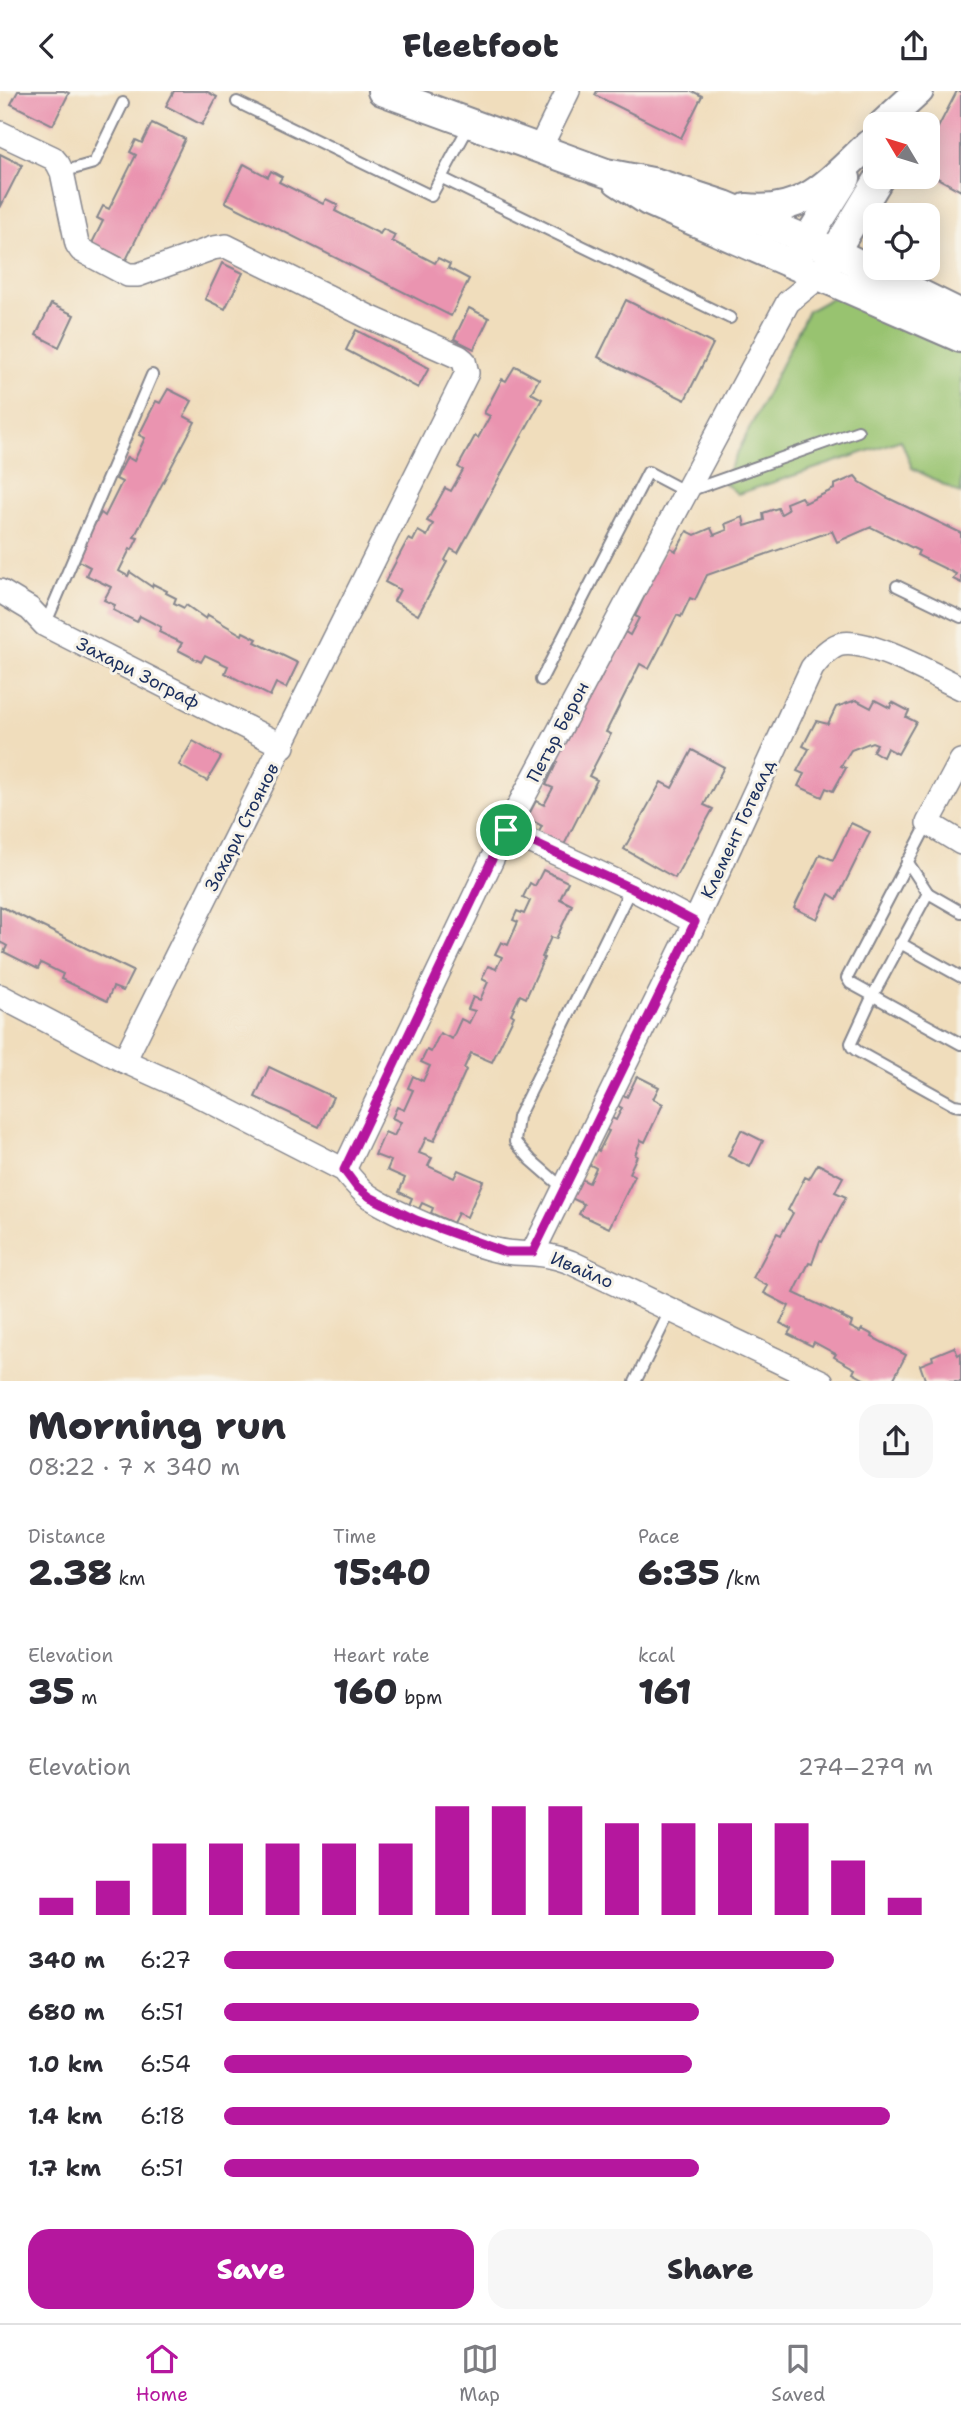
<!DOCTYPE html>
<html lang="en">
<head>
<meta charset="utf-8">
<style>
  body { margin:0; font-family:"Shantell Sans",sans-serif; background:#f7f7f7; color:#2b2b33; height:100vh; display:flex; flex-direction:column; font-size:26px; white-space:nowrap }
  * { box-sizing:border-box; margin:0 }
  p { font-size:23px; color:#7c7c81 }
  .icon { flex:none; width:38px; height:38px; fill:none; stroke:currentColor; stroke-width:2; stroke-linecap:round; stroke-linejoin:round }
  .map { position:relative; height:1290px; overflow:hidden }
  .panel { display:flex; flex-direction:column; background:#fff; flex:1 }
  .panel>* { flex:none }
  .needle { width:46px; rotate:308deg }
  .fabs { position:absolute; left:863px; top:21px; display:grid; gap:14px }
  .fabs a { display:grid; place-items:center; width:77px; height:77px; border-radius:14px; background:#fff; box-shadow:0 4px 18px #0003; font-size:35px }
  .pin { position:absolute; display:grid; place-items:center; width:60px; height:60px; color:#fff; margin:-30px; border:4px solid #fff; border-radius:50%; box-shadow:0 2px 7px #0007 }
  .round { display:grid; place-items:center; flex:none; width:74px; height:74px; border-radius:21px; background:#f7f7f7 }
  .head { display:flex; align-items:center; justify-content:space-between; height:119px; padding:0 28px }
  h1 { font-size:38px; font-weight:800; line-height:52px }
  .figures { display:grid; grid-template-columns:repeat(3,1fr); gap:10px; height:119px; padding:7px 28px }
  .figures div { display:grid; align-content:center }
  .figures b { font-size:35px; font-weight:800 }
  .figures small { font-size:19px; font-weight:400 }
  .figures p { font-size:19px }
  .chart { height:196px; padding:14px 28px }
  .chart p { display:flex; justify-content:space-between }
  .chart svg { width:100%; height:126px; margin-top:7px; stroke:#b5179e; stroke-width:6 }
  .cta { display:flex; gap:14px; margin-top:auto; padding:14px 28px }
  .cta a { flex:1; height:80px; border-radius:21px; background:#b5179e; color:#fff; font-size:28px; font-weight:800; line-height:80px; text-align:center }
  .cta a+a { background:#f7f7f7; color:#2b2b33 }
  ul { padding:0 28px; list-style:none; font-size:23px }
  li { display:grid; grid-template-columns:112px 84px 1fr; align-items:center; height:52px }
  li i { height:18px; border-radius:9px; background:#b5179e }
  header { display:flex; justify-content:space-between; align-items:center; height:91px; padding:0 28px; background:#fff; font-size:32px; font-weight:800 }
  .dock { display:flex; justify-content:space-around; align-items:center; height:98px; border-top:2px solid #e1e1e2; background:#fff; font-size:19px; color:#7c7c81 }
  .dock a { display:grid; justify-items:center; gap:4px }
  .dock .active { color:#b5179e }
  .map>svg:first-child { display:block }
  .green { fill:#98c370; stroke:#5a7967; stroke-width:2 }
  .building { fill:#ea94b0 }
  .lines { fill:none; stroke-linecap:round; stroke-linejoin:round }
  .service-casing { stroke:#86868d; stroke-width:14 }
  .minor-casing { stroke:#86868d; stroke-width:26 }
  .tertiary-casing { stroke:#86868d; stroke-width:32 }
  .service { stroke:#fff; stroke-width:10 }
  .minor { stroke:#fff; stroke-width:23 }
  .tertiary { stroke:#fff; stroke-width:28 }
  .route-casing { stroke:#fff; stroke-width:14 }
  .route { stroke:#b5179e; stroke-width:9 }
  .labels { text-anchor:middle; stroke-width:6; stroke-linejoin:round; paint-order:stroke }
  .street-label { font-size:18px; fill:#1b2f5e; stroke:#f7f3e8 }
</style>
</head>
<body>
<header><svg class="icon" aria-label="back" viewBox="0 0 24 24"><path d="M15 5l-7 7 7 7"/></svg>Fleetfoot<svg class="icon" aria-label="share" viewBox="0 0 24 24"><path d="M12 15V3M7 8l5-5 5 5M5 13v7h14v-7"/></svg></header>
<div class="map">
<svg width="961" height="1291" viewBox="0 0 961 1291">
  <rect width="100%" height="100%" fill="#f7f3e8"/>
  <filter id="ink" filterUnits="userSpaceOnUse"><feTurbulence type="fractalNoise" baseFrequency=".0143" numOctaves="2"/><feDisplacementMap in="SourceGraphic" scale="14" xChannelSelector="R" yChannelSelector="G"/><feConvolveMatrix kernelMatrix="1 2 1 2 8 2 1 2 1" color-interpolation-filters="sRGB"/></filter>
  <filter id="wash" filterUnits="userSpaceOnUse"><feTurbulence type="fractalNoise" baseFrequency=".00686" numOctaves="4" result="noise"/><feDisplacementMap in="SourceGraphic" scale="28" xChannelSelector="R" yChannelSelector="G"/><feGaussianBlur stdDeviation="1.57" result="paint"/><feColorMatrix in="noise" values="0 0 0 0 0 0 0 0 0 0 0 0 0 0 0 0 0 1.4 0 .05"/><feComposite in="paint" operator="in"/></filter>
  <g filter="url(#wash)">
    <rect width="100%" height="100%" fill="#f0ddbc"/>
    <path class="green" d="M837 204 961 264V403L912 377 901 349 738 403 723 391 808 220Z"/>
    <g id="blocks">
      <g class="building">
        <path d="M18 0H64L69 2 53 34 11 13Z"/>
        <path d="M174 0H206L217 6 202 34 166 15Z"/>
        <path d="M597 0H692L702 5 681 47 595 4Z"/>
        <path d="M957 0H961V100L928 82V56Z"/>
        <path d="M152 32 185 48 126 169 92 152 103 130 97 127 103 115 109 118 136 64 130 61 136 49 142 52Z"/>
        <path d="M0 63 22 74 0 117Z"/>
        <path d="M244 73 268 86 271 80 282 86 279 91 323 113 326 108 338 114 335 120 380 143 383 138 395 144 392 150 435 172 438 167 450 173 448 177 469 188 451 225 225 111Z"/>
        <path d="M222 172 243 182 225 218 205 208Z"/>
        <path d="M626 209 713 253 685 309 598 266Z"/>
        <path d="M51 213 74 224 59 256 36 244Z"/>
        <path d="M469 217 489 227 474 258 454 248Z"/>
        <path d="M356 239 429 277 418 297 346 259Z"/>
        <path d="M515 275 539 288 531 302 542 308 458 462 451 458 445 469 447 471 418 524 394 510 400 499 385 491 408 448 413 450 418 440 427 445 433 433 427 430 445 397 451 400 463 379 458 376 475 345 478 347 490 325 484 322 502 288 506 290Z"/>
        <path d="M168 298 192 310 184 325 195 331 134 446 138 447 132 459 130 458 119 480 128 485 130 481 152 496 153 493 167 500 166 502 176 507 174 512 184 517 186 514 206 528 208 524 242 544 243 541 257 548 255 551 298 572 286 597 276 592 270 605 225 582 228 575 205 564 201 571 178 559 182 552 159 541 161 536 140 525 137 531 113 519 115 514 104 509 111 496 86 484 90 476 75 468 101 422 105 425 122 391 116 388 127 366 134 370 145 347 139 344 156 310 160 312Z"/>
        <path d="M855 385 860 391 886 406 961 442V492L953 488 956 483 917 464 919 460 871 436 837 451 832 440 707 484 695 509 690 507 681 526 677 524 649 578 640 573 606 641 611 643 589 685 597 689 563 756 538 743 542 735 527 727 536 710 544 714 553 697 546 694 557 671 550 668 561 647 567 650 575 635 568 632 591 587 599 591 604 580 599 577 611 556 616 558 625 541 630 544 639 527 635 525 644 506 636 502 668 455 676 460 687 440 695 444 711 437 714 444 727 439 725 433 743 426 745 435 764 429 763 422 778 417 781 423 788 419 786 412 801 406 805 412 834 398V394Z"/>
        <path d="M856 609 871 617 875 609 890 617 892 611 909 620 906 626 916 631 898 663 887 657 883 666 873 660 877 653 872 651 851 659 841 675 846 677 833 700 826 697 822 706 798 695 804 683 797 680 809 658 803 655 816 630 828 633 836 616Z"/>
        <path d="M193 650 221 666 207 690 179 674Z"/>
        <path d="M692 659 724 676 704 714 713 718 675 787 624 758 661 691 672 697Z"/>
        <path d="M851 732 870 741 837 808 829 803 817 828 794 817 820 763 833 769Z"/>
        <path d="M543 779 568 791 560 808 572 814 556 848 551 846 542 866 544 867 526 907 520 904 511 923 514 925 492 971 471 962 464 977 466 979 434 1050 426 1047 419 1062 432 1067 428 1075 454 1087 458 1079 483 1090 467 1126 458 1122 453 1132 431 1122 433 1117 422 1112 419 1118 409 1114 412 1107 399 1101 405 1087 387 1079 391 1070 375 1064 385 1041 394 1045 401 1031 392 1027 397 1016 404 1019 413 999 408 997 413 985 423 990 430 975 421 971 427 959 431 961 440 942 452 948 461 928 469 932 475 920 468 918 473 906 480 909 488 891 482 888 488 875 496 878 502 866 495 863 501 851 508 854 518 831 513 829 517 820 524 823 530 810 523 806 530 792 535 795Z"/>
        <path d="M0 815 133 880 123 900 113 896 107 910 61 888 63 883 41 872 38 878 4 861 7 855 0 851Z"/>
        <path d="M269 976 333 1006 319 1036 255 1006Z"/>
        <path d="M637 985 659 996 653 1008 663 1013 645 1051 641 1049 635 1064 637 1065 629 1082 635 1085 609 1137 579 1123 584 1113 567 1105 577 1086 589 1092 596 1077 587 1072 594 1057 599 1060 609 1040 602 1037 608 1025 616 1029 622 1017 616 1014 621 1003 627 1006Z"/>
        <path d="M741 1039 763 1050 750 1076 728 1065Z"/>
        <path d="M818 1073 843 1086 835 1101 846 1106 822 1151 820 1150 812 1173 809 1172 794 1202 843 1225 842 1226 852 1231 850 1236 860 1241 862 1238 873 1244 872 1246 906 1264 892 1291H869L853 1282 855 1278 834 1266 836 1263 814 1251 812 1255 788 1243 791 1238 780 1232 789 1215 764 1202 768 1195 753 1187 777 1142 781 1144 793 1122 788 1119 805 1086 809 1088Z"/>
        <path d="M954 1256 958 1264 961 1262V1291H926L920 1274 933 1269 932 1265Z"/>
      </g>
    </g>
  </g>
  <g filter="url(#ink)">
    <use href="#blocks" fill-opacity="0" stroke="#86868d" stroke-width="2"/>
    <g class="lines">
      <defs>
        <g id="service">
          <path d="M237 11 431 105 469 35"/>
          <path d="M62 81 94 72 123 12"/>
          <path d="M442 87 730 227"/>
          <path d="M897 495 961 526"/>
          <path d="M45 534 152 284"/>
          <path d="M541 589 648 381 686 401 858 340"/>
          <path d="M928 732 847 887 850 892 961 953"/>
          <path d="M907 770 928 802"/>
          <path d="M961 821 928 802 873 904 851 952 852 956 857 960 954 1014 961 1015"/>
          <path d="M900 852 961 886"/>
          <path d="M563 1097 531 1069 515 1051 518 1026 631 797"/>
          <path d="M635 1291 671 1218"/>
        </g>
        <g id="minor">
          <path d="M0 42 53 67 58 73 62 81 77 153 81 159 128 184H138L213 157 226 155 369 226 459 266 464 270 467 282 124 970 186 998 344 1079C352 1089 360 1099 370 1106 396 1123 476 1157 506 1161 533 1164 542 1161 570 1171L822 1291"/>
          <path d="M539 59 568 0"/>
          <path d="M0 500 30 518 45 534 283 655"/>
          <path d="M961 670 928 732 961 752"/>
          <path d="M506 739 631 797 695 831"/>
          <path d="M0 905 124 970"/>
          <path d="M344 1079 506 739 686 401 788 211 820 185"/>
          <path d="M533 1161 695 831 812 577C819 568 830 555 842 553 869 548 934 584 961 597"/>
        </g>
        <g id="tertiary">
          <path d="M382 0 606 82 657 92 724 114 835 161 961 223"/>
          <path d="M883 33 919 0"/>
          <path d="M617 90 648 110 961 247"/>
          <path d="M746 117C804 124 829 90 868 54"/>
          <path d="M797 165 846 87"/>
          <path d="M825 177 880 86"/>
        </g>
      </defs>
      <use href="#service" class="service-casing"/>
      <use href="#minor" class="minor-casing"/>
      <use href="#tertiary" class="tertiary-casing"/>
      <use href="#service" class="service"/>
      <use href="#minor" class="minor"/>
      <use href="#tertiary" class="tertiary"/>
    </g>
  </g>
  <g class="lines" filter="url(#ink)">
    <defs>
      <path id="route" d="M506 739 631 797 695 831 533 1161H505L416 1129 370 1106 356 1095 344 1079Z"/>
    </defs>
    <use href="#route" class="route-casing"/>
    <use href="#route" class="route"/>
  </g>
  <g class="labels">
    <g class="street-label">
      <text transform="translate(138 582) rotate(27)" y="6">Захари Зограф</text>
      <text transform="translate(558 641) rotate(-62)" y="6">Петър Берон</text>
      <text transform="translate(242 736) rotate(-63)" y="6">Захари Стоянов</text>
      <text transform="translate(738 738) rotate(-65)" y="6">Клемент Готвалд</text>
      <text transform="translate(582 1179) rotate(23)" y="6">Ивайло</text>
    </g>
  </g>
</svg>
<div class="fabs">
<a><svg class="needle" viewBox="-14 -14 28 28"><path d="M0-13l5 13h-10z" fill="#e53935"/><path d="M0 13l5-13h-10z" fill="#7c7c81"/></svg></a>
<a><svg class="icon" aria-label="locate" viewBox="0 0 24 24"><circle cx="12" cy="12" r="6"/><path d="M12 2v4M12 18v4M2 12h4M18 12h4"/></svg></a>
</div>
<div class="pin" style="left:506px;top:739px;background:#1e9e55"><svg class="icon" aria-label="arrive" viewBox="0 0 24 24"><path d="M6 21V4h12l-3 4 3 4H6"/></svg></div>
</div>
<section class="panel">
<div class="head"><div><h1>Morning run</h1><p>08:22 · 7 × 340 m</p></div><a class="round"><svg class="icon" aria-label="share" viewBox="0 0 24 24"><path d="M12 15V3M7 8l5-5 5 5M5 13v7h14v-7"/></svg></a></div>
<div class="figures">
<div><p>Distance</p><b>2.38<small> km</small></b></div>
<div><p>Time</p><b>15:40</b></div>
<div><p>Pace</p><b>6:35<small> /km</small></b></div>
</div>
<div class="figures">
<div><p>Elevation</p><b>35<small> m</small></b></div>
<div><p>Heart rate</p><b>160<small> bpm</small></b></div>
<div><p>kcal</p><b>161</b></div>
</div>
<div class="chart"><p><span>Elevation</span>274–279 m</p>
<svg viewBox="0 0 160 44" preserveAspectRatio="none"><path d="M5 44V38M15 44V32M25 44V19M35 44V19M45 44V19M55 44V19M65 44V19M75 44V6M85 44V6M95 44V6M105 44V12M115 44V12M125 44V12M135 44V12M145 44V25M155 44V38"/></svg>
</div>
<ul>
<li><b>340 m</b>6:27<i style="width:86%"></i></li>
<li><b>680 m</b>6:51<i style="width:67%"></i></li>
<li><b>1.0 km</b>6:54<i style="width:66%"></i></li>
<li><b>1.4 km</b>6:18<i style="width:94%"></i></li>
<li><b>1.7 km</b>6:51<i style="width:67%"></i></li>
</ul>
<div class="cta"><a>Save</a><a>Share</a></div>
</section>
<nav class="dock">
<a class="active"><svg class="icon" aria-label="home" viewBox="0 0 24 24"><path d="M3 11l9-7 9 7M6 9v11h12V9"/></svg>Home</a>
<a><svg class="icon" aria-label="map" viewBox="0 0 24 24"><path d="M3 6l6-2 6 2 6-2v14l-6 2-6-2-6 2zM9 4v14M15 6v14"/></svg>Map</a>
<a><svg class="icon" aria-label="saved" viewBox="0 0 24 24"><path d="M7 4h10v16l-5-4-5 4z"/></svg>Saved</a>
</nav>
</body>
</html>
